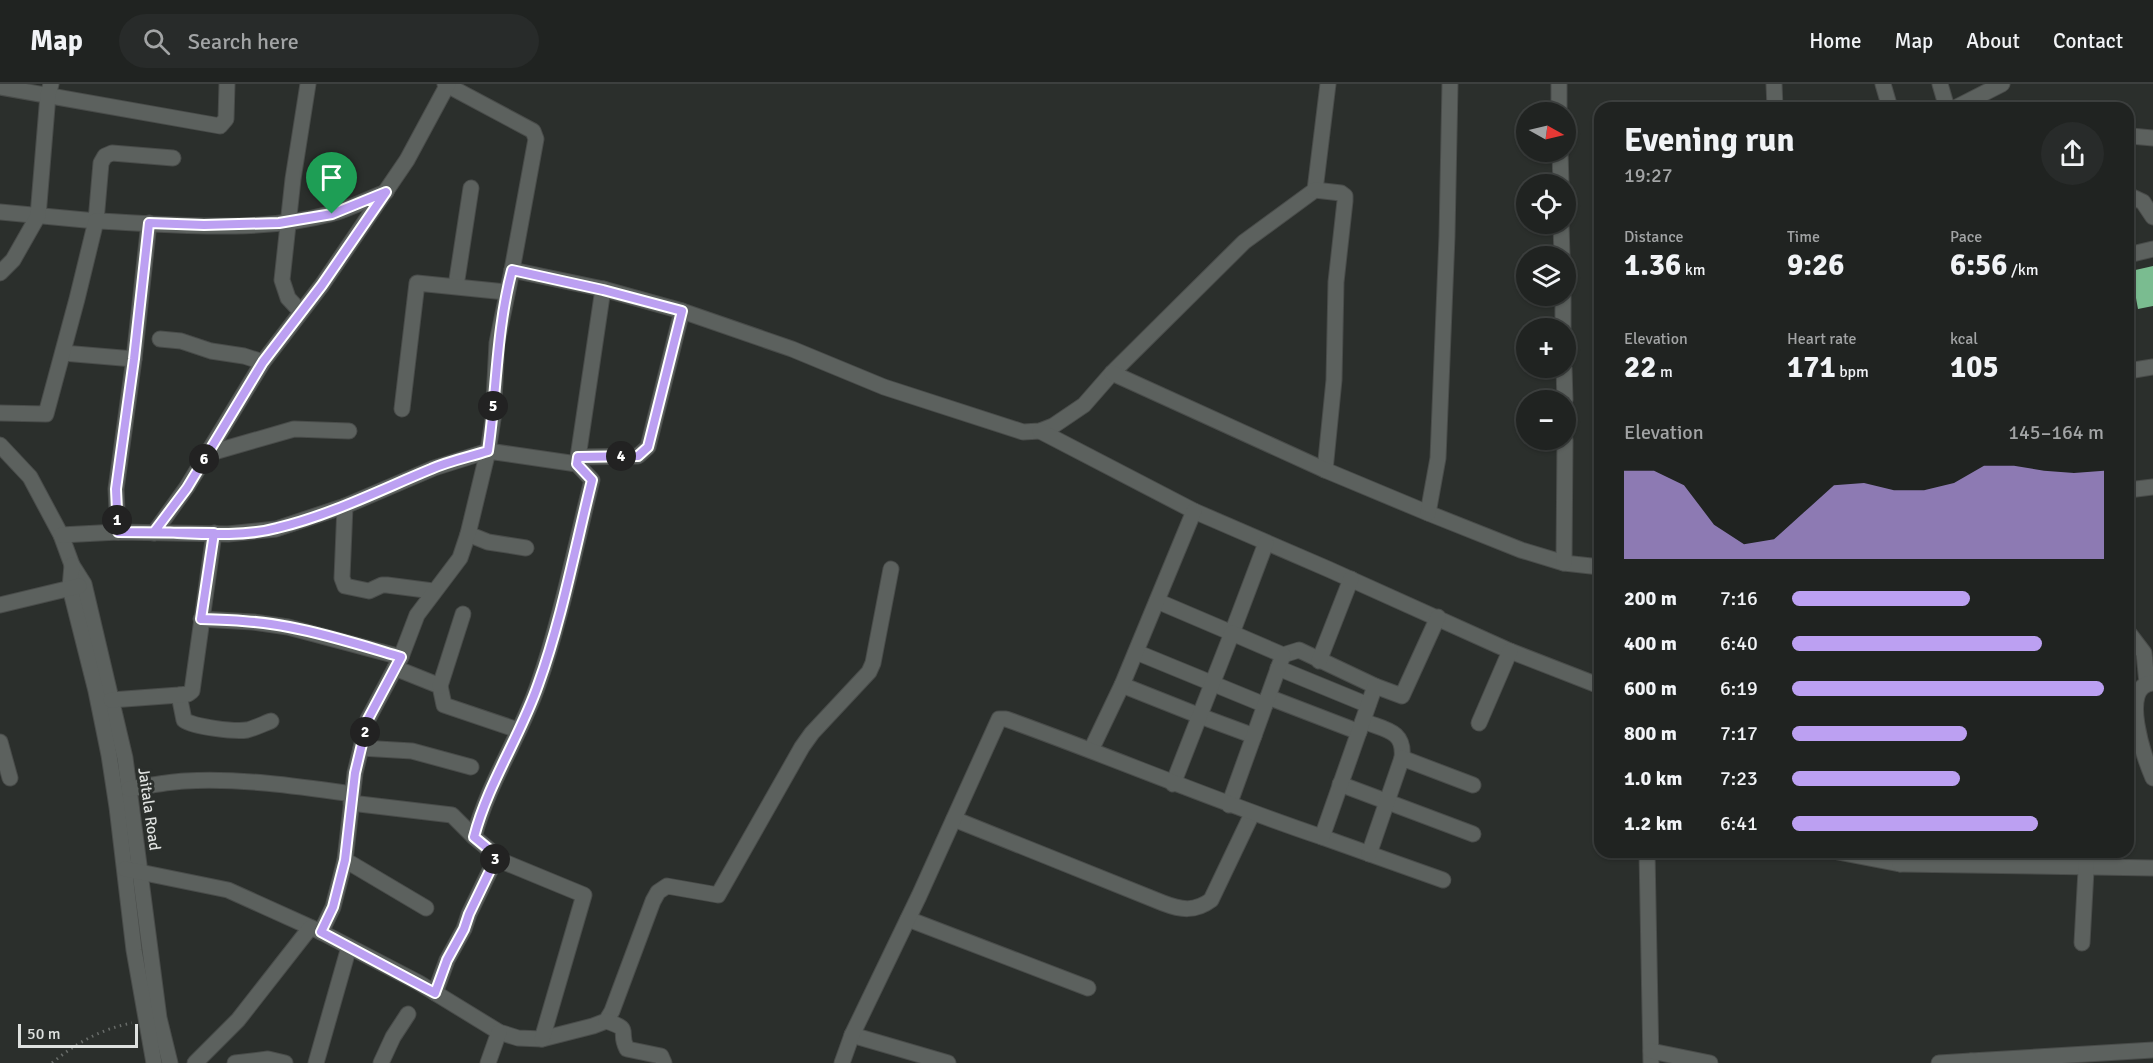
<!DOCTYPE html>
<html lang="en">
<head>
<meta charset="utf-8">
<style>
  body { margin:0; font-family:Signika,sans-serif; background:#282b2a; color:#f1f3f6; height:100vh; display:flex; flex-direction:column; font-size:22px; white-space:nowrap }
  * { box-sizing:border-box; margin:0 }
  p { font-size:20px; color:#a2a4a5 }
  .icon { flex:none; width:33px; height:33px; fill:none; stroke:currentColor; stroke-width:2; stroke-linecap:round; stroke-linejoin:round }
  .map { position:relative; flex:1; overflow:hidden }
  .details { position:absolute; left:1594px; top:18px; width:540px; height:756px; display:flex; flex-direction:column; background:#202321; border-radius:18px; box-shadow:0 2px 4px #0004,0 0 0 2px #3d403f }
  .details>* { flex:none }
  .needle { width:39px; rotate:98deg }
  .buttons { position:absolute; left:1516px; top:18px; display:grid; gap:12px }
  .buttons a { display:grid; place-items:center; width:60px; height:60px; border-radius:50%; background:#202321; box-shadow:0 2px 4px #0004,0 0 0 2px #3d403f; font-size:30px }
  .scale { position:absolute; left:18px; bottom:15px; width:120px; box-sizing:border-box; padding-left:6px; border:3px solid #dee1df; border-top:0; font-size:16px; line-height:21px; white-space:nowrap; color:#dee1df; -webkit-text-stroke:4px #2b2f2c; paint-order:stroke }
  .pin { position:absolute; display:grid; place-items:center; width:51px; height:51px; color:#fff; margin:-62px -26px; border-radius:50% 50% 50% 0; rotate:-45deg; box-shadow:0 0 6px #0007 }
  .pin .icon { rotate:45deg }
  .km { position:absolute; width:30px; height:30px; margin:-15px; border-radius:50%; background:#222; color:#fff; font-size:16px; line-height:30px; text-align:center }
  .round { display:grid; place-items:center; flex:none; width:63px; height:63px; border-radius:32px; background:#282b2a }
  .head { display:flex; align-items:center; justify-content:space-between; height:102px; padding:0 30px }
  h1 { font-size:33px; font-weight:800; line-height:45px }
  .metrics { display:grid; grid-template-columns:repeat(3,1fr); gap:9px; height:102px; padding:6px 30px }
  .metrics div { display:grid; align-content:center }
  .metrics b { font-size:30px; font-weight:800 }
  .metrics small { font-size:16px; font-weight:400 }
  .metrics p { font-size:16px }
  .chart { height:168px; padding:12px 30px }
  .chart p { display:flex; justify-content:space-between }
  .chart svg { width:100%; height:108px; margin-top:6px; fill:#bca0f2; opacity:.7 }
  ul { padding:0 30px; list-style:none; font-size:20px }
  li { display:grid; grid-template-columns:96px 72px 1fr; align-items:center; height:45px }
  li i { height:15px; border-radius:8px; background:#bca0f2 }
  header { display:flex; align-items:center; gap:36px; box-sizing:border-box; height:84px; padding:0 30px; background:#202321; border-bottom:2px solid #3d403f }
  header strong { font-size:28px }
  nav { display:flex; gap:33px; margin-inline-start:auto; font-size:21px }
  .search { width:420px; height:54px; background:#282b2a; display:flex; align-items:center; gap:15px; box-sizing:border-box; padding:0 21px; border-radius:33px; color:#a2a4a5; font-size:22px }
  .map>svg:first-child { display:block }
  .building { fill:#7abc90 }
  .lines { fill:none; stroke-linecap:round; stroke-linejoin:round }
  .minor-casing { stroke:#494c4a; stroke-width:17 }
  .path { stroke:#686c69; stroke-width:3; stroke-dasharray:1.5 4.5; stroke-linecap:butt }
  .minor { stroke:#5c615e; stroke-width:15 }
  .route-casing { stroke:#fff; stroke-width:12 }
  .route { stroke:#bca0f2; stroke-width:8 }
  .labels { text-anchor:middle; stroke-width:6; stroke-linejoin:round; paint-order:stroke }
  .street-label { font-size:16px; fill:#dee1df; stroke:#2b2f2c }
</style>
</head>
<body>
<header>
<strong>Map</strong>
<div class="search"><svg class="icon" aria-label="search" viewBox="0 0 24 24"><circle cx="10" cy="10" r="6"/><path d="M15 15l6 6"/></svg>Search here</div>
<nav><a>Home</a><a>Map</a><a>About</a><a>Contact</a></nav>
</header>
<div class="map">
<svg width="2153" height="979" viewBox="0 0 2153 979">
  <rect width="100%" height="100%" fill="#2b2f2c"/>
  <path class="building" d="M2153 182V222L2138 225 2131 187Z"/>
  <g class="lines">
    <defs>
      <g id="minor">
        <path d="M445 0 533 47 536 55 512 186 603 205 682 227 792 265 884 303 1023 348 1040 347 1053 342 1084 321 1112 289 1244 158 1315 106 1328 0"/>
        <path d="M1559 0V28"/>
        <path d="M1774 0 1775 24"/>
        <path d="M1883 0 1890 24"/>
        <path d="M1940 0 1947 24"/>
        <path d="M0 3 220 42 226 35 227 0"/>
        <path d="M1955 24 2002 0"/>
        <path d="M2131 52 2153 54"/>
        <path d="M1560 68 1561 100"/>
        <path d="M1315 106 1341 109 1345 112V117L1336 198 1334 296 1325 386"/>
        <path d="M2128 111 2143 118 2153 133"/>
        <path d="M0 128 96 137 101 79 105 72 112 69 173 74"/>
        <path d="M1561 140 1562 172"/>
        <path d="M2128 171 2153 165"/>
        <path d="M0 189 13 176 38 132 48 11 51 0"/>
        <path d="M456 202 471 104"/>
        <path d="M1563 212V244"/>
        <path d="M301 228 288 214 282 196 293 95 308 0"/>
        <path d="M160 255 181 257 211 267 244 272 263 278"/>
        <path d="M63 269 134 275"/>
        <path d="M1564 284 1565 316"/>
        <path d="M2128 284 2134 286 2153 283"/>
        <path d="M1112 289 1325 386 1428 429 1521 466 1564 479 1600 483"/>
        <path d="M402 325 417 199 506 208"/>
        <path d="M0 329 46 330 77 215 96 137C173 140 255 150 330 130 349 125 368 115 386 108"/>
        <path d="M1040 347 1194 427 1328 485 1510 567 1600 602"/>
        <path d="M0 361 30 393 61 451 72 481 84 500 125 674 159 934 170 979"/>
        <path d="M207 370 294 345 349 347"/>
        <path d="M578 373 638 372 648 363 682 227"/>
        <path d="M2128 406 2153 403"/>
        <path d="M345 422 342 494 345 502 369 507 382 501H387L433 507"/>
        <path d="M1428 429 1438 374 1447 152 1450 0"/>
        <path d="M118 448 116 405 134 275 149 139"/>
        <path d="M154 449 187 403 263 278 322 201 407 76 448 0"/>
        <path d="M468 450 488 458 526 464"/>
        <path d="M61 451 118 448 228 450 276 445 345 422 434 384 488 367 493 335 497 259 512 186"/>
        <path d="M1564 479 1565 356"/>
        <path d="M72 481 70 504 96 607 109 671 117 723 134 866 154 979"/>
        <path d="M1157 517 1232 549 1266 459"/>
        <path d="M0 521 79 502"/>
        <path d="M201 535 253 538 288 543 401 573"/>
        <path d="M2128 548 2144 569 2147 599"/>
        <path d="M1136 568 1265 621"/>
        <path d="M1283 571 1299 566 1375 602"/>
        <path d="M1319 577 1351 495"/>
        <path d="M395 584 440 602 444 621 518 646"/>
        <path d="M1278 584 1368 621"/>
        <path d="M2153 599C2118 601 2145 675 2153 694"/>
        <path d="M1122 601 1200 632 1254 652"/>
        <path d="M440 602 463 530"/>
        <path d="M179 611 184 636C194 643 235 648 247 646 255 644 263 640 271 637"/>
        <path d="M1268 613 1359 648"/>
        <path d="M111 616 179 611 188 610 192 607 214 449"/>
        <path d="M1363 637C1385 646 1405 646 1402 674"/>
        <path d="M1479 639 1510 567"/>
        <path d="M0 658 10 694"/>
        <path d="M361 664 412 667 471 683"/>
        <path d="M1091 666 1122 601 1194 427"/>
        <path d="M1173 700 1232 549 1283 571 1229 721"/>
        <path d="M1340 700 1473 750"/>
        <path d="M129 705C147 702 166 698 185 697 241 694 296 702 352 710"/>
        <path d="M351 719 452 731 474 753"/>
        <path d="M954 735 1163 819C1181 826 1195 828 1211 816L1252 730"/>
        <path d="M1322 753 1443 796"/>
        <path d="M1647 768 1651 979"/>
        <path d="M1838 768 1900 780"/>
        <path d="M1900 768V780L2153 784"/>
        <path d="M1369 770 1402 674 1473 701"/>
        <path d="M345 776 426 824"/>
        <path d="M125 785 228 806 321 848 419 899 499 948 518 954 542 955 593 942 606 937 612 927 653 817 658 808 667 802 718 811 802 663 812 649 869 588 873 579 891 485"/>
        <path d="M908 835 1088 904"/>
        <path d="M321 848 333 823 345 776 355 689 368 635 401 573 417 531 460 474 468 450 488 367 577 380"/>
        <path d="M2082 859 2087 768"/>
        <path d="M435 909 447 876 464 845 469 830 497 772"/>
        <path d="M606 937C634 946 617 947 627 965L661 972 664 979"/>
        <path d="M852 951 948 979"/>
        <path d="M542 955 584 811 504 778 474 753C488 699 520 653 538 601 561 535 575 464 592 396L577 380 603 205"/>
        <path d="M1651 967 1710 979"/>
        <path d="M1971 977 2153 966"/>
        <path d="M195 979 238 936 310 844"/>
        <path d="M235 979 268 975 285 979"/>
        <path d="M316 979 349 863"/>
        <path d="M381 979 393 953 408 930"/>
        <path d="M488 979 499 948"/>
        <path d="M842 979 852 951 919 812 999 635H1006C1112 673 1215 717 1322 753L1375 602 1402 612 1438 533"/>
        <path d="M1939 979 1971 977 1972 979"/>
      </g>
    </defs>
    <use href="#minor" class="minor-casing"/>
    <path class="path" d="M52 979C76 959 101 945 132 939"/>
    <use href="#minor" class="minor"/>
  </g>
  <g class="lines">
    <defs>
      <path id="route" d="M332 130 279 139 204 141 149 139 134 275 116 405 118 448 214 449 201 535C230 536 260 537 289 543 327 550 364 562 401 573L368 635 355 689 345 776 333 823 321 848 435 909 447 876 464 845 469 830 497 772 474 753C488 699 520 653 538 601 562 535 575 464 592 396L577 380 578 373 638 372 648 363 682 227 603 206 512 186C496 247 497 306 488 367 469 373 449 377 431 385 380 406 331 431 277 444 241 454 192 449 154 448L187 404 263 278 322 201 386 108 332 130"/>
    </defs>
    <use href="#route" class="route-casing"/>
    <use href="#route" class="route"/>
  </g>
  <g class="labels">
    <g class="street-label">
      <text transform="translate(150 725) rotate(82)" y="6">Jaitala Road</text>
    </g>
  </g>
</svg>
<div class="buttons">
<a><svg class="needle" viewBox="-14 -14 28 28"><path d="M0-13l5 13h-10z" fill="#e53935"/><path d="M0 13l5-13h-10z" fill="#a2a4a5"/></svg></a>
<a><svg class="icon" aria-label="locate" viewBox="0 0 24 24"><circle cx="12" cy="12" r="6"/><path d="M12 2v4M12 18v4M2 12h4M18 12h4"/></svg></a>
<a><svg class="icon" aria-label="layers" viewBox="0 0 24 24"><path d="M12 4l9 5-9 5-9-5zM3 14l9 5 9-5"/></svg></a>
<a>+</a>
<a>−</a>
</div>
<div class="scale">50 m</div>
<div class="pin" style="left:332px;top:130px;background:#1e9e55"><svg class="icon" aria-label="arrive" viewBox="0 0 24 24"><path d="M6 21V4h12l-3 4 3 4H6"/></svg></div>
<b class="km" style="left:117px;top:436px">1</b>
<b class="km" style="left:365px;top:648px">2</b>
<b class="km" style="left:495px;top:775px">3</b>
<b class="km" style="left:621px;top:372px">4</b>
<b class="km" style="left:493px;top:322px">5</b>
<b class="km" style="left:204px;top:375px">6</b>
<section class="details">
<div class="head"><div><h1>Evening run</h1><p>19:27</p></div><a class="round"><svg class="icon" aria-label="share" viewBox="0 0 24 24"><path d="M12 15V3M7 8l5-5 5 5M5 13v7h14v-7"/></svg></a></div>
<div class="metrics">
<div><p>Distance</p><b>1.36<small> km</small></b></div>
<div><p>Time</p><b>9:26</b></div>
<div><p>Pace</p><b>6:56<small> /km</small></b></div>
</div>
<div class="metrics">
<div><p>Elevation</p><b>22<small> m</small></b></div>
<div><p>Heart rate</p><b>171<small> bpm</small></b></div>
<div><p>kcal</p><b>105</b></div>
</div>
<div class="chart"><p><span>Elevation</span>145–164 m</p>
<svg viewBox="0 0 160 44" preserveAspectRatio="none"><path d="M0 44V8L10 8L20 14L30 30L40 38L50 36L60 25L70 14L80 13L90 16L100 16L110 13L120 6L130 6L140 8L150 9L160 8V44z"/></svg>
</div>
<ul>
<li><b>200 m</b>7:16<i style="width:57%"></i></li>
<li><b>400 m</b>6:40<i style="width:80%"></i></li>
<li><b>600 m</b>6:19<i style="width:100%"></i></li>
<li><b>800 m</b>7:17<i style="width:56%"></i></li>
<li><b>1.0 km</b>7:23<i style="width:54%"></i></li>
<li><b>1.2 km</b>6:41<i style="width:79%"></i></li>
</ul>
</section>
</div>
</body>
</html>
